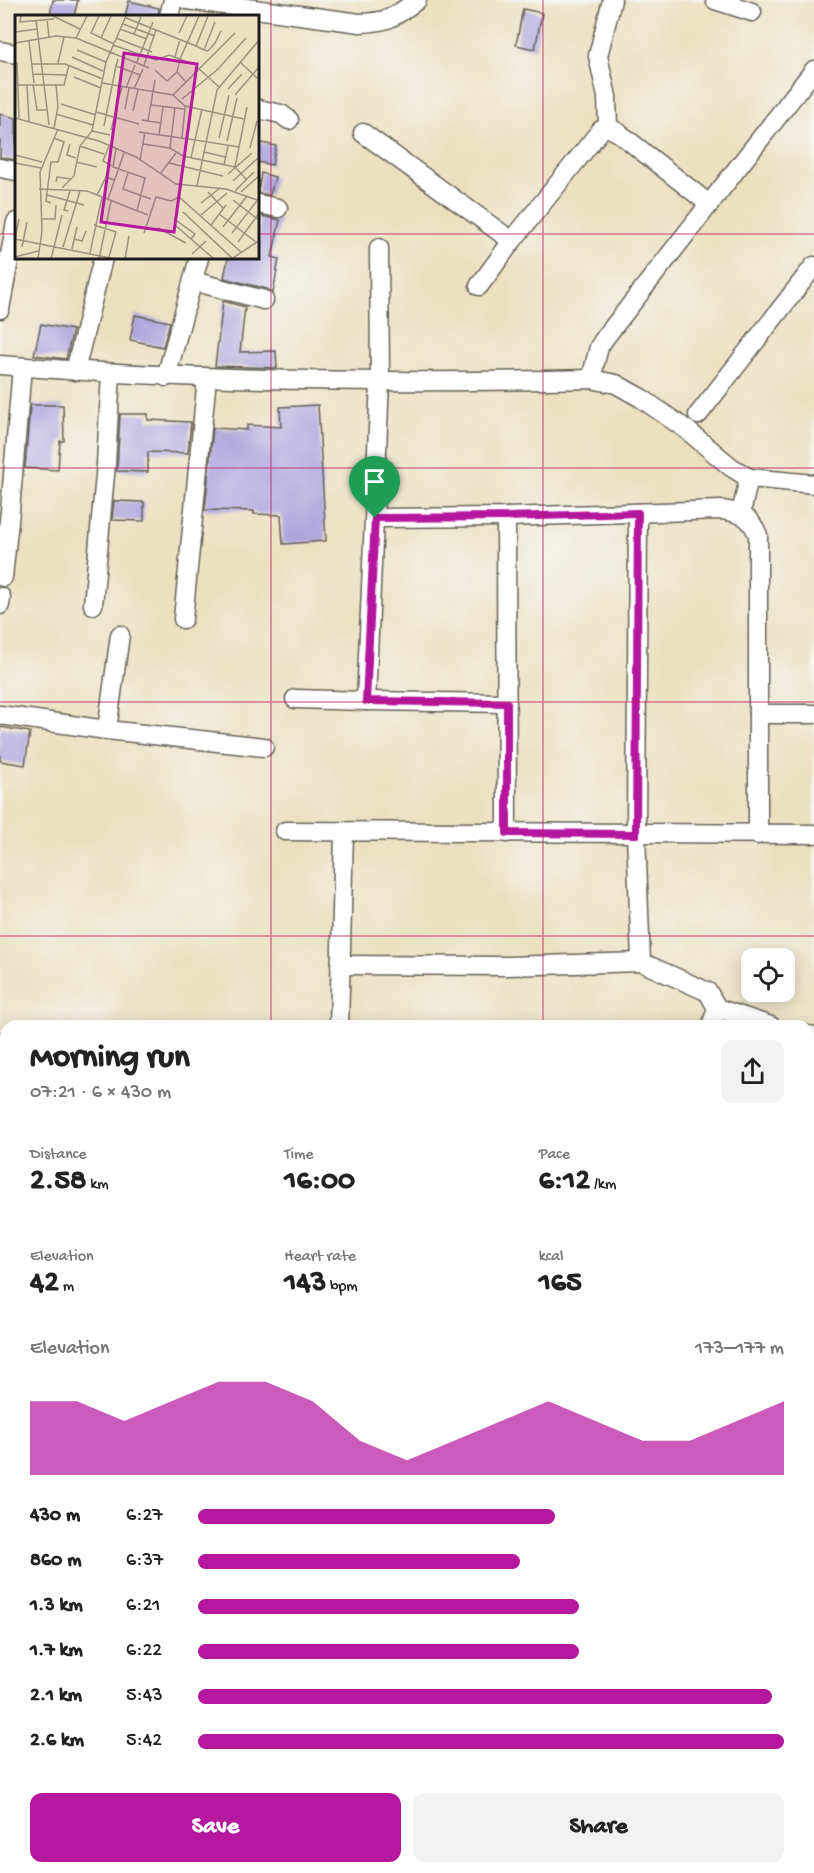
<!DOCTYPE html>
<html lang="en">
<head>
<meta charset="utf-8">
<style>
  body { margin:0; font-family:"Gochi Hand",sans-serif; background:#f2f2f2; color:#222; height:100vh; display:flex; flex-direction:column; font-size:22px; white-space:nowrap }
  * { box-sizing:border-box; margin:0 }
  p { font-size:20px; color:#767676 }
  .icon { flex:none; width:33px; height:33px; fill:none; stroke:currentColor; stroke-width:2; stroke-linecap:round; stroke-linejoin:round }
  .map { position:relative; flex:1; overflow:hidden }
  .side { position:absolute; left:0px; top:1020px; width:814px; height:854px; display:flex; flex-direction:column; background:#fff; border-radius:18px 18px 0 0; box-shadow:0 3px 15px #0003 }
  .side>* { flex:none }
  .controls { position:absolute; left:741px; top:948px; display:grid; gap:12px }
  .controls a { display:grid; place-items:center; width:54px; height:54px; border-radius:12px; background:#fff; box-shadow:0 3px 15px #0003; font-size:30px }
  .pin { position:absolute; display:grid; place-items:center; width:51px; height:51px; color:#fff; margin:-62px -26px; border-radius:50% 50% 50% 0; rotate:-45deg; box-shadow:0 0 6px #0007 }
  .pin .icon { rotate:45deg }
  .round { display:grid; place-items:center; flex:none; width:63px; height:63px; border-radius:12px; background:#f2f2f2 }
  .overview { display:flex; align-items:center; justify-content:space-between; height:102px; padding:0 30px }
  h1 { font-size:33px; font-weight:700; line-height:45px }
  .stats { display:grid; grid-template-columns:repeat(3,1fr); gap:9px; height:102px; padding:6px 30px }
  .stats div { display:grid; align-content:center }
  .stats b { font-size:30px; font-weight:700 }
  .stats small { font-size:16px; font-weight:400 }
  .stats p { font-size:16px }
  .chart { height:168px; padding:12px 30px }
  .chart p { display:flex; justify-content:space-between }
  .chart svg { width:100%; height:108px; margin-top:6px; fill:#b5179e; opacity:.7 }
  .action { display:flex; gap:12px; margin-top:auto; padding:12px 30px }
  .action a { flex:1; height:69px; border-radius:12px; background:#b5179e; color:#fff; font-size:24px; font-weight:700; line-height:69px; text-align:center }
  .action a+a { background:#f2f2f2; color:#222 }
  ul { padding:0 30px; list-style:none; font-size:20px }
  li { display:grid; grid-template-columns:96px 72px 1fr; align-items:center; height:45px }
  li i { height:15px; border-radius:8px; background:#b5179e }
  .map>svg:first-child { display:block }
  .building { fill:#afa5de }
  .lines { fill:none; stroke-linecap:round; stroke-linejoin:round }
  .minor-casing { stroke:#646156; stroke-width:21 }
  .minor { stroke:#fff; stroke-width:18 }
  .route-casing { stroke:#fff; stroke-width:12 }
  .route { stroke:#b5179e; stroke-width:8 }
  .grid { fill:none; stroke:#c2185b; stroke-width:1.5; stroke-opacity:0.55 }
  .inset-road { fill:none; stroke:#98927f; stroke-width:1.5 }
  .view { fill:#b5179e; fill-opacity:0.15; stroke:#b5179e; stroke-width:3 }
  .inset-edge { fill:none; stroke:#1c1c1c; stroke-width:3 }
</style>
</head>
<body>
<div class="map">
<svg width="814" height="1873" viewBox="0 0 814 1873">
  <rect width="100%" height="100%" fill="#f6f6f2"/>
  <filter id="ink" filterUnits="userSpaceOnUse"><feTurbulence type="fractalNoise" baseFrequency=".0167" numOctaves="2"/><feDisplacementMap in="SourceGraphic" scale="12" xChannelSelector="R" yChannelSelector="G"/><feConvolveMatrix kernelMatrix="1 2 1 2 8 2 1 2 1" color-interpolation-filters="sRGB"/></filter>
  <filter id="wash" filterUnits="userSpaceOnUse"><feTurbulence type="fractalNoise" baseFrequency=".008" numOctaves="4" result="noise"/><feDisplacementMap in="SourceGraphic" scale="24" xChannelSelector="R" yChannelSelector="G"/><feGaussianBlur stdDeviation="1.35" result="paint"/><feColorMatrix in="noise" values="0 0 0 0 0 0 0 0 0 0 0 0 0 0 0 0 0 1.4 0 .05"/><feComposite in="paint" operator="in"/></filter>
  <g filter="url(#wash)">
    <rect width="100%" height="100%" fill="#ebe1c1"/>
    <g id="blocks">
      <g class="building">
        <path d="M53 0H78L74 16H50Z"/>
        <path d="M129 1 159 8 158 16H125Z"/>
        <path d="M523 9 542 13 535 49 516 45Z"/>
        <path d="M0 114 16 118V160L0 157Z"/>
        <path d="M258 142 276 146 272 165 258 162Z"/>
        <path d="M261 173 275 177 270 195 258 193Z"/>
        <path d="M258 215 280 220 272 257 279 259 273 293 267 289 224 278 228 258H258L260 222H258Z"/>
        <path d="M223 301 245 307 240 352 276 351 277 368 215 366Z"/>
        <path d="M135 315 170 322 163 347 130 340Z"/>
        <path d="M41 324 73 330 66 359 34 355Z"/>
        <path d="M30 405H63L64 441H60L58 470 25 468Z"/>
        <path d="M318 405 326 541 283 544 281 515 254 514V511L205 510 213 428 247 430V425L281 427 280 407Z"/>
        <path d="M120 414H148V420L191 422 188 453 148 452V472L117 471Z"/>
        <path d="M114 501 144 502V521L112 520Z"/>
        <path d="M0 727 30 732 25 765 0 761Z"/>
      </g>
    </g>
  </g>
  <g filter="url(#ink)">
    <use href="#blocks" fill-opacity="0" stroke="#646156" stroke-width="1.5"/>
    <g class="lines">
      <defs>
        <g id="minor">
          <path d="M187 0 360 23C390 22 394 17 417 0"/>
          <path d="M715 0 752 12"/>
          <path d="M169 16 173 0"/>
          <path d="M0 51 16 54"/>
          <path d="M258 109 281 114 289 120"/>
          <path d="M608 127 607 97 598 56 612 0"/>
          <path d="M363 133 512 241 601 130 608 127 619 133 709 204"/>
          <path d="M0 168 16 171"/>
          <path d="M258 204 278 208"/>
          <path d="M193 281 264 300"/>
          <path d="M479 286 512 241"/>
          <path d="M0 309 16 222"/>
          <path d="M0 365C197 381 394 384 591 379L616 384 641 398 687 430 731 467 749 478 814 484"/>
          <path d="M75 371 103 258"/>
          <path d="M166 377 199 258"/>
          <path d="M591 379 599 347 604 339 814 70"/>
          <path d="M698 415 814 266"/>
          <path d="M638 513 636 834 641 962"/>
          <path d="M741 513 749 478"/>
          <path d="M506 517 507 833"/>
          <path d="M375 518 506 517 722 510C742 513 750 516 758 535V835"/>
          <path d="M3 577 10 511 22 367"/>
          <path d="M0 605 1 597"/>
          <path d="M93 605 106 464 111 373"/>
          <path d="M183 619 207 378"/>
          <path d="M295 699 366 701 507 703"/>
          <path d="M366 701 380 382 379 248"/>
          <path d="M758 714H814"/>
          <path d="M0 715 107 730 264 747"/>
          <path d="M107 730 120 635"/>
          <path d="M285 831 814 834"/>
          <path d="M340 965 507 966 641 962 708 992 717 1008 771 1026"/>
          <path d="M339 1026 344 832"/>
          <path d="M711 1026 717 1008"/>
          <path d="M808 1035 814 1036"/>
          <path d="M0 1042 6 1043"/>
          <path d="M808 1166H814"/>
          <path d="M0 1247 6 1248"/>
          <path d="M808 1355 814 1356"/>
          <path d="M0 1377 6 1378"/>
          <path d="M808 1481 814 1480"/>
          <path d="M0 1611 6 1612"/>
          <path d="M808 1743 814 1746"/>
          <path d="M544 1868 562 1873"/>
          <path d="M674 1868 688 1873"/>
          <path d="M46 1873V1868"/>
          <path d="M148 1873 149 1868"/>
          <path d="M510 1873 511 1868"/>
        </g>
      </defs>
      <use href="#minor" class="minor-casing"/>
      <use href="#minor" class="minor"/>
    </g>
  </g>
  <g class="lines" filter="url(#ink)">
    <defs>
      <path id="route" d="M638 513 636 834 507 833V703L366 701 375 518 506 517Z"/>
    </defs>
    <use href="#route" class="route-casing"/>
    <use href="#route" class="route"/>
  </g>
  <path class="grid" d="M271 0V1026M543 0V1026M0 234H16M258 234H814M0 468H814M0 702H814M0 936H814M0 1171H6M808 1171H814M0 1405H6M808 1405H814M0 1639H6M808 1639H814M271 1868V1873M543 1868V1873"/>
  <g transform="translate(15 15)">
    <rect width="244" height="244" fill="#ebe1c1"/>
    <path class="inset-road" d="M6 1 5 7 39 4M38 1 65 14M84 1 76 18 99 29M111 3 141 15 129 50M32 4 34 22M21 5 34 110M108 9 140 21M105 14 132 24M141 15 181 31 193 1M0 17 22 14M164 18 172 1M119 19 126 2M61 23 72 1M86 23 96 1M101 23 137 37M14 26 19 68M0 28 41 21 61 23 134 53M98 30 141 45 154 40 165 44 184 1M181 31 189 35 200 7M62 35 91 47M189 35 193 36 200 28 206 16M57 42 88 56M160 42 165 24M103 44 101 51 125 60M2 47 4 103M122 47 138 7M43 48 49 22M226 48 242 63M17 49H50L88 64M183 53 204 72M140 55 152 66 162 57 170 66M162 57 165 44 177 49M18 59 51 60M59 62 86 73M87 68 158 80 170 91 229 104M18 69 22 95H32M3 70H49L54 50M12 70 14 106M111 73 120 50M119 74 128 54M213 74 227 59M158 80 220 18M220 80 245 51M167 84 203 54 231 23M46 89 81 100M102 90 107 72M136 90 169 94M110 94 114 73M187 94 180 125 224 132M118 96 123 75M81 97 124 109M41 99 78 110M0 103 84 126 121 142 161 169 211 174 245 186M127 105 146 108M133 106 140 65M89 111 101 51M39 113 43 92 41 69M96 115 102 92M77 116 95 120M124 117 180 125 176 143M144 120 148 92M167 123 170 92M204 123 214 80M212 126 222 83M55 129 52 140 61 143M128 129 155 133 168 141 220 152 231 164M65 131 89 139M94 131 88 146 97 151M155 133 160 92M235 133 242 106M101 134 98 152 130 163 122 196M189 137 210 142M0 140 27 147M125 145 130 117M61 147 82 152M0 148 26 153M154 148 208 161M209 150 213 131M220 152 232 92M113 158 108 174 136 184M145 159 161 138M213 159 237 138M218 166 243 143M41 167 42 162 56 164M182 171 202 75 245 24M47 173 59 161 65 131 77 116 91 47 111 1M24 174 72 176 133 200M220 176 239 157M193 177 208 193M226 177 245 160M32 180 69 190M82 180 91 162 99 165M93 184 109 138M218 185 245 206M36 188 31 186 36 147H43L49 127 39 123M186 188 205 173M53 196 49 195 55 176M168 197 217 243M204 199 241 227M186 200 212 178M27 204H40L41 190M159 204 180 219 176 224M79 210 101 217 94 242M160 210 199 244M196 210 211 190M208 212 232 181M143 213 171 228M129 218 141 182 156 186 164 182 226 237M217 218 245 182M0 224 100 244M0 224 4 204M59 224 67 226 71 216M223 227 245 197M7 232 12 207M48 232 65 176M57 234 62 212M75 238 87 182M177 239 191 226M0 242 23 236M218 243 245 225M23 244 27 216 25 157 43 114M36 244 47 200M84 244 96 186M110 244 114 221"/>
    <path class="view" d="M109 38 182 49 159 217 86 207Z"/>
    <rect width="244" height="244" class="inset-edge"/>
  </g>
</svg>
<div class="controls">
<a><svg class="icon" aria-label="locate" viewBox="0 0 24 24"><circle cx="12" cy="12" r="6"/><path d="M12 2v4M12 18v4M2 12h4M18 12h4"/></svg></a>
</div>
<div class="pin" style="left:375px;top:518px;background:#1e9e55"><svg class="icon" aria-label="arrive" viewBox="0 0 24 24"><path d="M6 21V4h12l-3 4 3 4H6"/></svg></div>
<section class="side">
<div class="overview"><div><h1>Morning run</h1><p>07:21 · 6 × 430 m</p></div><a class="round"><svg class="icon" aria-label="share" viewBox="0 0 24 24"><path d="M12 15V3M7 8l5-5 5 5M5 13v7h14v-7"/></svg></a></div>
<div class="stats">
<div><p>Distance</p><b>2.58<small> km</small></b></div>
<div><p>Time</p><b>16:00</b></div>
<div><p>Pace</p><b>6:12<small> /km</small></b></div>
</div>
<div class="stats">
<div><p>Elevation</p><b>42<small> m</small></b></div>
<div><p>Heart rate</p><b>143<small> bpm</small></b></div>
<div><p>kcal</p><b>165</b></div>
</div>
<div class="chart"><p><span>Elevation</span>173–177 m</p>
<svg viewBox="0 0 160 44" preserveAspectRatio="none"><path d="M0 44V14L10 14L20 22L30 14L40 6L50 6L60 14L70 30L80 38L90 30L100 22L110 14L120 22L130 30L140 30L150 22L160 14V44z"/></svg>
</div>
<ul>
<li><b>430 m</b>6:27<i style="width:61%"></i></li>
<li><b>860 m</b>6:37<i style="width:55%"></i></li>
<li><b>1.3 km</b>6:21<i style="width:65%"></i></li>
<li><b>1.7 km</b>6:22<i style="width:65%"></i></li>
<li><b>2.1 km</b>5:43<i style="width:98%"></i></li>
<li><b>2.6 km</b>5:42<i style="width:100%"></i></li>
</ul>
<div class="action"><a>Save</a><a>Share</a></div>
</section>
</div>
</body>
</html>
